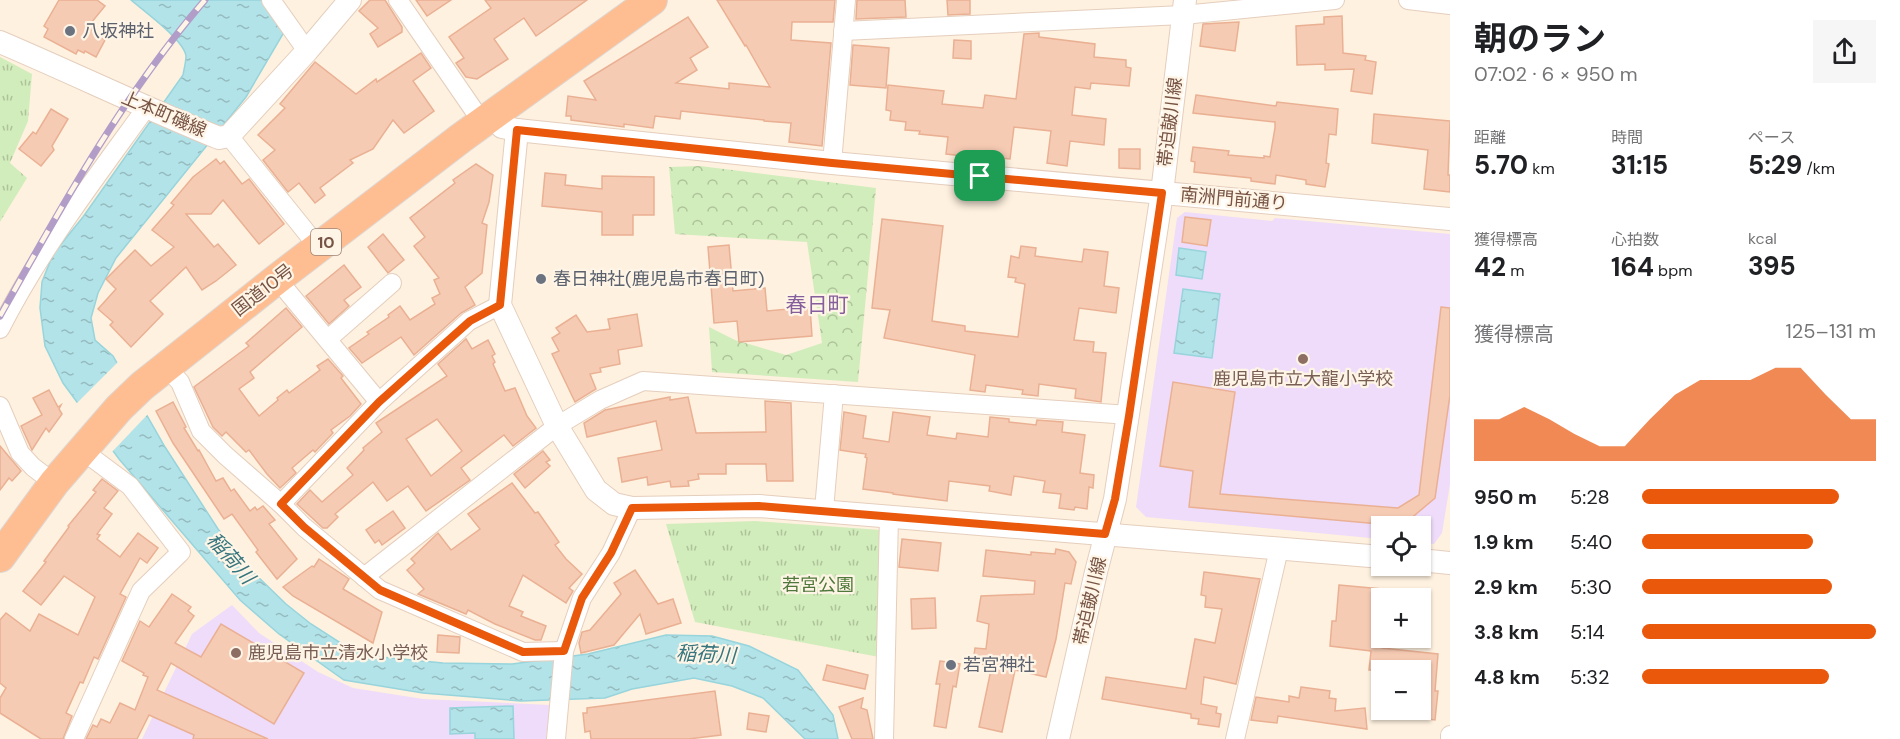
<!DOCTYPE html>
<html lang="ja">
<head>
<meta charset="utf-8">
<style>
  body { margin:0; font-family:"DM Sans","Noto Sans JP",sans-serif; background:#f6f6f6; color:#202124; height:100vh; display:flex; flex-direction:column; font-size:22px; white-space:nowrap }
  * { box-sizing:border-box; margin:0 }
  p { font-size:20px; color:#757577 }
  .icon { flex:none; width:33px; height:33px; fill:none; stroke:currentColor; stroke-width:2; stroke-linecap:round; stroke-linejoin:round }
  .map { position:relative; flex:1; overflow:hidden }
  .drawer { display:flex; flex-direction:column; background:#fff; width:450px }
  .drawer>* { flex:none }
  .fabs { position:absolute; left:1371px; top:516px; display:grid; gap:12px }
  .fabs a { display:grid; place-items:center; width:60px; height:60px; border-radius:0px; background:#fff; box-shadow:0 2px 4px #0004; font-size:30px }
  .pin { position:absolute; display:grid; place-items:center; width:51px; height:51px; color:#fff; margin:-26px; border-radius:12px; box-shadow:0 3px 9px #0006 }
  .round { display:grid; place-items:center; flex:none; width:63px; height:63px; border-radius:0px; background:#f6f6f6 }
  .overview { display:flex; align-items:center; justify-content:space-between; height:102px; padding:0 24px }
  h1 { font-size:33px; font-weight:700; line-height:45px }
  .stats { display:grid; grid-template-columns:repeat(3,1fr); gap:9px; height:102px; padding:6px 24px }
  .stats div { display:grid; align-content:center }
  .stats b { font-size:26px; font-weight:700 }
  .stats small { font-size:16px; font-weight:400 }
  .stats p { font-size:16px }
  .chart { height:168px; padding:12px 24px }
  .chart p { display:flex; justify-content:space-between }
  .chart svg { width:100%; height:108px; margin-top:6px; fill:#ea580c; opacity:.7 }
  ul { padding:0 24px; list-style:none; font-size:20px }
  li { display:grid; grid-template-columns:96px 72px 1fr; align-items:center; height:45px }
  li i { height:15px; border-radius:8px; background:#ea580c }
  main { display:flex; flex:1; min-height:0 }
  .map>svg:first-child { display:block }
  .education { fill:#eedcfa }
  .forest { fill:url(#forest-crowns) }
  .park { fill:url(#park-tufts) }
  .water { fill:url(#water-ripples); stroke:#97d4dc; stroke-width:1.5 }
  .pier { fill:#fef1df }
  .building { fill:#f6cbb4; stroke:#eab093; stroke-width:1.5; fill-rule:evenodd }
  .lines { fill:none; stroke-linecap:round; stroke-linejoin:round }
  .minor-casing { stroke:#e5cebd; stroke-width:20 }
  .tertiary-casing { stroke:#e5cebd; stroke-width:24 }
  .trunk-casing { stroke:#ded6d2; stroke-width:32 }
  .minor { stroke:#fff; stroke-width:18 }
  .tertiary { stroke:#fff; stroke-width:22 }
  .trunk { stroke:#ffbe92; stroke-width:30 }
  .rail-casing { stroke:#b29dc8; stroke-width:7 }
  .rail { stroke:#fff5e7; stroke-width:4.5; stroke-dasharray:14; stroke-linecap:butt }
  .route-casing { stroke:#fff; stroke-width:12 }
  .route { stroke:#ea580c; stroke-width:8 }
  .worship-dot { fill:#6b7280; stroke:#fff5e7; stroke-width:2 }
  .education-dot { fill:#8d6e63; stroke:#fff5e7; stroke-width:2 }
  .labels { text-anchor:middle; stroke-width:4.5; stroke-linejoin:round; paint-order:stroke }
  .shield { fill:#fff5e7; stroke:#a08475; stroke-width:1.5 }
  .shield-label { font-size:16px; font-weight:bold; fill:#775444 }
  .worship-label { font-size:18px; fill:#5b616d; stroke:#fff5e7; text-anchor:start }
  .street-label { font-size:18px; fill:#775444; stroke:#fff5e7 }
  .education-label { font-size:18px; fill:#785e54; stroke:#fff5e7 }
  .park-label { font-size:18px; fill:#4e7839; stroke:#fff5e7 }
  .water-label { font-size:20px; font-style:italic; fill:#37767e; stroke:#fff5e7 }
  .quarter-label { font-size:21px; fill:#845f9b; stroke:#fff5e7 }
</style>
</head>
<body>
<main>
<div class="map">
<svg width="1450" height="739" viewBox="0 0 1450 739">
  <defs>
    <pattern id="forest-crowns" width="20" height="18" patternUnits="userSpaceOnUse" patternTransform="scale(1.5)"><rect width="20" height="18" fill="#d2edbc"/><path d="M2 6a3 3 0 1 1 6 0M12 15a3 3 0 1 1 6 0" fill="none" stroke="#afc39a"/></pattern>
    <pattern id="park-tufts" width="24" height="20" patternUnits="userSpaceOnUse" patternTransform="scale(1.5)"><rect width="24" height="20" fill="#d2edbc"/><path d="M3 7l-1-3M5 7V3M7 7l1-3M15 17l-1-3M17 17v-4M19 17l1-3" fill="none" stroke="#afc39a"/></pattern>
    <pattern id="water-ripples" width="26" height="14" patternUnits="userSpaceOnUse" patternTransform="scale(1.5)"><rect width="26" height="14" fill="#b2e3e9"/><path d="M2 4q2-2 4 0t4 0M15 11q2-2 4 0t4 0" fill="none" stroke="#96bbbe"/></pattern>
  </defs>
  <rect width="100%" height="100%" fill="#fef1df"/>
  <g class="education">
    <path d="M1185 212 1272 221 1275 218 1450 234V484L1442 533 1434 544 1421 543 1420 526H1382L1381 539 1146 517 1136 507 1177 218Z"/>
    <path d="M232 605 259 633 318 672 353 688 423 699 550 705 546 739H142L192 634Z"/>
  </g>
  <path class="forest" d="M700 166 876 188 858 382 712 372 709 327 735 340 786 355 822 343 807 242 675 234 669 167Z"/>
  <g class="park">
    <path d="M0 57 32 74 28 121 10 163 27 178 0 222Z"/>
    <path d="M755 521 881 530 879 657 695 622 666 524Z"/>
  </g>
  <g class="water">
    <path d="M131 0H264L287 27 246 97 116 258 98 293 91 318 95 340 113 356 165 447 218 529 252 571 286 604 311 624 353 651 381 657 443 663 512 664 588 654 666 635 712 636 749 646 798 670 833 715 838 739H805L763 698 732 686 694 678 632 689 605 698 521 701 423 693 344 680 279 634 240 600 119 459 63 383 45 346 40 308 42 282 53 254 83 217 183 75C184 69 186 62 186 56 184 40 144 11 131 0Z"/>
    <path d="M1179 248 1206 252 1202 279 1176 275Z"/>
    <path d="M1183 289 1220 294 1212 358 1174 353Z"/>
    <path d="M513 706 514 739H475V733L450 734V708Z"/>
  </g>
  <path class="pier" d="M118 362 149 413 111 453 75 405Z"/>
  <g class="building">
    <path d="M59 0H97L105 6 91 23 94 25 91 30 97 33 96 34 105 40 96 57 85 51 84 53 78 50 76 54 44 37 48 29 44 26Z"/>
    <path d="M370 0H385L402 27V32L378 47 370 34 378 28 359 11Z"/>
    <path d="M416 0H451L427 16Z"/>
    <path d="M485 0H587L536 36 524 18 494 39 508 59 477 79 466 77 456 63 464 58 449 37 491 8Z"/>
    <path d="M717 0H835L833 22H792L791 40 831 43 822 146 789 142 791 123 764 121V120L681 111 680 119 655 116 653 128 624 124V127L571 120V116H566L568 96 596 100 584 81 688 17 708 47 690 58 697 70 676 83 729 89V83L770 87 746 45 745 46Z"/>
    <path d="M857 0H905L906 17 856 19Z"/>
    <path d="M947 0H970V14L948 15Z"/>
    <path d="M1342 16 1343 53 1366 56 1365 60 1376 62 1372 94 1351 91 1354 69 1325 70V64L1297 65 1296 26 1324 24V17Z"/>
    <path d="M1239 22 1235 51 1200 46 1203 24Z"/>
    <path d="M1039 33V37L1095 44 1094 57 1126 60V67L1131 68 1129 86 1091 83 1090 89 1075 87 1072 115 1106 119 1104 145 1070 141 1067 166 1047 163 1051 131 1014 127 1010 159 972 155V157L946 154 948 137 919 134 920 131 905 130 906 122 890 120 891 111 886 110 888 85 944 91 942 104 983 108 985 95 1016 99 1024 34Z"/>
    <path d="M954 40 971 41V59L953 58Z"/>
    <path d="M853 45 889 48 886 88 850 85Z"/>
    <path d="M421 53 431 68 413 81 434 111 404 133 393 120 373 149 350 160 353 163 320 188 325 195 315 203 299 183 288 192 263 160 275 150 258 135 285 108 280 104 315 62 356 94 376 79 377 82Z"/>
    <path d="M1196 95 1276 106 1277 102 1338 109 1336 135 1329 134 1326 163 1329 164 1325 187 1306 184V180L1276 175 1275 184 1251 181V178L1194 172 1195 162 1191 161 1193 147 1229 151 1228 155 1264 158V156L1270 157 1275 128V122L1193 113Z"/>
    <path d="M51 109 68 119 52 146 54 150 41 166 19 149 33 132 36 134Z"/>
    <path d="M1374 114 1450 121 1448 175H1450V192L1424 189 1428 150 1372 143Z"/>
    <path d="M1119 149H1140V169L1119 168Z"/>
    <path d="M216 159 220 164 224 161 242 184 249 179 284 224 259 244 223 200 211 214H186L214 247 218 244 236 265 216 281 202 290 186 267 150 301 163 314 131 347 110 325 113 322 98 309 116 289 106 279 135 250 151 266 174 247 152 230 174 205 171 203 193 177Z"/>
    <path d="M476 164 493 175 489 202 482 223 487 225 482 273 465 287 475 305 461 313 414 355 401 337 362 363 349 348 369 334 367 332 389 317 388 315 400 306 410 320 435 304 432 298 440 294 434 280 439 278 414 246 425 237 410 218 455 183 453 180Z"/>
    <path d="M545 173 566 175 565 185 602 189V176L654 177V215H633V235H602V212L542 206Z"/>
    <path d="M1185 217 1211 220 1207 246 1182 242Z"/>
    <path d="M882 219 943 226 932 321 965 326V331L1018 337 1025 284 1015 282 1016 278 1008 277 1011 256 1019 258 1021 246 1036 248 1035 256 1082 262 1084 249 1108 252 1104 286 1119 288 1116 313 1079 308 1074 340 1094 342 1093 352 1106 353 1101 402 1075 398 1076 389 1039 384 1038 396 1022 394 1023 390 986 385 985 392 970 390 975 355 884 338 890 310 872 308Z"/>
    <path d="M383 234 404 260 388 273 368 247Z"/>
    <path d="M729 245 733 291 765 288 767 311 810 307 812 336 739 342 737 321 714 323 708 247Z"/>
    <path d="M344 265 361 287 344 300 349 306 329 324 306 296Z"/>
    <path d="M1441 307 1450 308V395L1435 498 1402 526 1189 507 1193 471 1160 466 1173 382 1235 392 1220 494 1398 508 1419 495Z"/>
    <path d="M286 308 302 327 250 372 254 378 239 389 259 416 278 400 277 398 287 390 289 393 320 370 317 366 328 359 343 376 341 378 361 404 350 416 331 430 333 433 315 452 313 450 292 468 296 473 280 488 267 474 249 450 246 452 226 432 222 436 213 427 194 387 249 346 246 343Z"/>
    <path d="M637 314 642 346 618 350 620 364 600 368 601 372 590 374 596 389 575 402 552 354 559 351 552 338 560 333 556 328 576 315 587 332 610 329 608 319Z"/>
    <path d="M466 339 472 349 488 340 495 354 492 356 495 362 493 364 505 391 515 388 527 416 536 428 513 446 504 435 461 468 470 480 426 511 408 486 387 501 373 482 335 514 338 517 327 528H323L297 504 310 490 322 502 353 475 347 468 364 450 363 448 382 432 376 423 447 376 438 364ZM437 419 462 451 431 476 406 439Z"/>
    <path d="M49 390 58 407 61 405 59 409 62 414 49 432 46 428 32 450 21 426 42 415 33 398Z"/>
    <path d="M670 397V400L688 397 696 433 766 432 765 401 791 403 793 481H767L766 464H726V474H698L699 479 688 481 689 486 671 487 670 481 648 485 647 477 622 482 618 458 662 450 656 421 587 437 584 423 605 410Z"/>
    <path d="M173 402 186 427 184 428 198 451 199 450 216 481 223 478 231 491 234 489 250 511 255 507 257 510 263 506 275 520 269 524 297 559 277 579 256 552 258 550 232 514 224 519 173 443 156 411Z"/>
    <path d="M844 412 866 416 863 438 889 442 893 412 930 417 927 435 956 439 957 433 988 437 990 417 1009 419V422L1036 425 1037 420 1063 422 1062 432 1085 435 1080 473 1094 475 1093 488 1089 487 1087 509 1075 507 1074 510 1059 508 1061 494 1043 492 1045 481 1014 476 1011 495 989 491 990 486 949 481 947 501 893 494V493L863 489 867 458 865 457 866 454 840 450Z"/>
    <path d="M0 446 21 471 12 481 9 478 0 490Z"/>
    <path d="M543 451 550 460 546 462 550 466 525 488 514 474Z"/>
    <path d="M102 479 118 491 104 508 112 514 97 534 100 535 97 539 120 557 138 533 158 548 147 563 140 558 120 594 126 597 98 659 94 657 83 683 80 682 66 713 72 716 63 739H41L0 713V698L6 688 0 683V620L6 613 30 631 39 614 78 635 95 597 64 576 41 605 23 591 46 562 44 561 69 527 68 526 96 492 93 490Z"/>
    <path d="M512 483 535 513 538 512 559 542 555 545 566 559 582 574 569 588 573 591 566 603 523 575 509 606 523 612 521 616 546 626 541 640H535L495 624 468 610 466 614 418 594 424 589 407 570 415 563 411 559 438 533 451 550 480 529 468 514Z"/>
    <path d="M393 511 405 528 382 545 379 540 375 543 366 530Z"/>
    <path d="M902 539 941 543 938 571 899 567Z"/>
    <path d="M1056 549 1069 552 1076 562 1071 584 1065 583 1056 639 1046 677 1015 670 1002 732 979 727 992 665 973 663 975 648 986 649 989 624 977 621 981 596 1034 594 1035 581 983 576 986 550 1031 555V552L1055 554Z"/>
    <path d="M319 559 349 579 343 589 382 612 373 643 293 596 283 587 312 566 314 567Z"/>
    <path d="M635 570 658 604 673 599 681 623 646 634 640 614 614 645 581 653 579 643 582 632 590 630 621 594 614 583Z"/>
    <path d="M1204 572 1260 579 1236 684 1204 677 1201 704 1217 707 1216 713 1221 714 1219 727 1198 724 1199 719 1191 718V714L1102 699 1106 677 1186 689 1195 639 1215 643 1222 609 1205 607 1206 596 1201 595Z"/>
    <path d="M1339 585 1382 589V648L1438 654 1435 691H1438L1435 720 1420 718V670H1369L1371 651 1330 646 1332 621H1336Z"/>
    <path d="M172 594 191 607 188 611 194 616 175 643 201 657 221 624 304 673 274 724 171 663 157 690 268 739H193L194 735 149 715 137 739H86L93 725 97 727 101 719 110 723 120 703 135 710 148 677 143 675 144 673 122 661 140 621 149 627Z"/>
    <path d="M935 598 936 628 912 629 911 599Z"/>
    <path d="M438 635 460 637 459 653 437 652Z"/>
    <path d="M940 661 960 664 956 687 953 686 946 728 934 726 940 684H936Z"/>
    <path d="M827 665 868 675 865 689 823 680Z"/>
    <path d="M1301 687 1330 691 1329 698 1336 699 1335 711 1365 708 1367 729 1278 716 1277 723 1251 720 1256 697 1289 702V696L1299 698Z"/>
    <path d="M715 691 721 735 688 739H591L590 731 585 732 583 713H587V708Z"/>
    <path d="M863 698 861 708 867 710 873 739H852L839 707Z"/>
    <path d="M749 713 769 716 766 732 747 729Z"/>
  </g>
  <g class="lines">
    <defs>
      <g id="minor">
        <path d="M271 0 307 51"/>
        <path d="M398 0 482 122"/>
        <path d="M1408 0 1450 5"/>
        <path d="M843 31 1183 15 1335 0"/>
        <path d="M229 136 319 248"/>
        <path d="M832 163 846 0"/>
        <path d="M277 279 379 402"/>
        <path d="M0 329C40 250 94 180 146 108"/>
        <path d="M328 339 392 283"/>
        <path d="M165 366 180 382 201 431 225 455 281 504 304 527 380 590 523 652 564 651"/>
        <path d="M0 406 20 453 33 467 54 483"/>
        <path d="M281 504 379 402 469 321 500 305"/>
        <path d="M824 510 834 394"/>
        <path d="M364 577 557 426 600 400 643 381 1129 415"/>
        <path d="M74 739 141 591 181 552 130 486 83 451"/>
        <path d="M556 739 564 651 582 598 611 553 632 508"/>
        <path d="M884 739 889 516"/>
        <path d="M1235 739 1279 549"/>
        <path d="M1450 739V735"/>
      </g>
      <g id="tertiary">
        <path d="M0 42C73 73 145 108 219 138L229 136 307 51 350 0"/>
        <path d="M502 127 517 130 832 163 1450 219"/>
        <path d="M517 130 500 305 557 426 596 490 614 504 632 508 759 506 1382 557"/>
        <path d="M1420 560 1450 563"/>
        <path d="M1058 739 1096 572 1115 499 1162 193 1185 0"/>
      </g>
      <path id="trunk" d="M0 557 54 483 119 408 142 386 277 279 461 138 652 0"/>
    </defs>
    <use href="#minor" class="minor-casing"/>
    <use href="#tertiary" class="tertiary-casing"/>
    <use href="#trunk" class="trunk-casing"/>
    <use href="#minor" class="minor"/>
    <use href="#tertiary" class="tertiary"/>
    <use href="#trunk" class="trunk"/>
    <defs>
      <path id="rail" d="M0 316C61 207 123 95 205 0"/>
    </defs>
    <use href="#rail" class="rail-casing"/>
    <use href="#rail" class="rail"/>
  </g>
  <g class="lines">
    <defs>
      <path id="route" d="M517 130 832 163 1162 193 1129 416 1115 499 1105 534 759 506 632 508 611 553 582 598 564 651 523 652 380 590 304 527 281 504 379 402 470 321 500 305Z"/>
    </defs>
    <use href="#route" class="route-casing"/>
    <use href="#route" class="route"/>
  </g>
  <g class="worship-dot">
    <circle cx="70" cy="31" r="6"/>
    <circle cx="541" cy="279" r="6"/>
    <circle cx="951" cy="665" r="6"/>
  </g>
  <g class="education-dot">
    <circle cx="1303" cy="359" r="6"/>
    <circle cx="236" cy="653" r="6"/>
  </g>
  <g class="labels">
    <rect class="shield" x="311" y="229" width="30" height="26" rx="4.5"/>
    <g class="shield-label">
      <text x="326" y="248">10</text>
    </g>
    <g class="worship-label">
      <text x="82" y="37">八坂神社</text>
      <text x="553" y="285">春日神社(鹿児島市春日町)</text>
      <text x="963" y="671">若宮神社</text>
    </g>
    <g class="street-label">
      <text transform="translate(164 114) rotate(23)" y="6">上本町磯線</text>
      <text transform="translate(1170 122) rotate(-83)" y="6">帯迫皷川線</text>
      <text transform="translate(1234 199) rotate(5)" y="6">南洲門前通り</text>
      <text transform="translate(263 290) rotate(-38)" y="6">国道10号</text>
      <text transform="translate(1090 601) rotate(-77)" y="6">帯迫皷川線</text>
    </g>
    <g class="education-label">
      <text x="1303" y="385">鹿児島市立大龍小学校</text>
      <text x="248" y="659" text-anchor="start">鹿児島市立清水小学校</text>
    </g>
    <g class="park-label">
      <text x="818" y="591">若宮公園</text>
    </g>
    <g class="water-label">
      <text transform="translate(231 558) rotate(49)" y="7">稲荷川</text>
      <text transform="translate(706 654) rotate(3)" y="7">稲荷川</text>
    </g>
    <g class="quarter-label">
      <text x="817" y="312">春日町</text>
    </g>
  </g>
</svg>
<div class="fabs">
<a><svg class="icon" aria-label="locate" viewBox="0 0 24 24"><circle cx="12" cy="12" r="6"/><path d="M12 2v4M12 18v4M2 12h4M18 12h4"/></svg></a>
<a>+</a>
<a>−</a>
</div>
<div class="pin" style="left:980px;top:176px;background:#1e9e55"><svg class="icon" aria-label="arrive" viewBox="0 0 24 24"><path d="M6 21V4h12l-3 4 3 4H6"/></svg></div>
</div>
<section class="drawer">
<div class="overview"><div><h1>朝のラン</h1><p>07:02 · 6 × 950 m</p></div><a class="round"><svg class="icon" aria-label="share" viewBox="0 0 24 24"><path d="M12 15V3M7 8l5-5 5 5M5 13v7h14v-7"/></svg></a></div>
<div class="stats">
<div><p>距離</p><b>5.70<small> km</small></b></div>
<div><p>時間</p><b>31:15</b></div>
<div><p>ペース</p><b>5:29<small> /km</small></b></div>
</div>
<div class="stats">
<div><p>獲得標高</p><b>42<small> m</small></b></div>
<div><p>心拍数</p><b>164<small> bpm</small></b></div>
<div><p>kcal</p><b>395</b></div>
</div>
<div class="chart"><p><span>獲得標高</span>125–131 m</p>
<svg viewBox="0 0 160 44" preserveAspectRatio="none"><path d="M0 44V27L10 27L20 22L30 27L40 33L50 38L60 38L70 27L80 17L90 11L100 11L110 11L120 6L130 6L140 17L150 27L160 27V44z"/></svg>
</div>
<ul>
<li><b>950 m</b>5:28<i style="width:84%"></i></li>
<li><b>1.9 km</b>5:40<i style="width:73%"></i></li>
<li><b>2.9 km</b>5:30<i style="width:81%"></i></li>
<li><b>3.8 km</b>5:14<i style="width:100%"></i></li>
<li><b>4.8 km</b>5:32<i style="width:80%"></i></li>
</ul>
</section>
</main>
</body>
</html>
